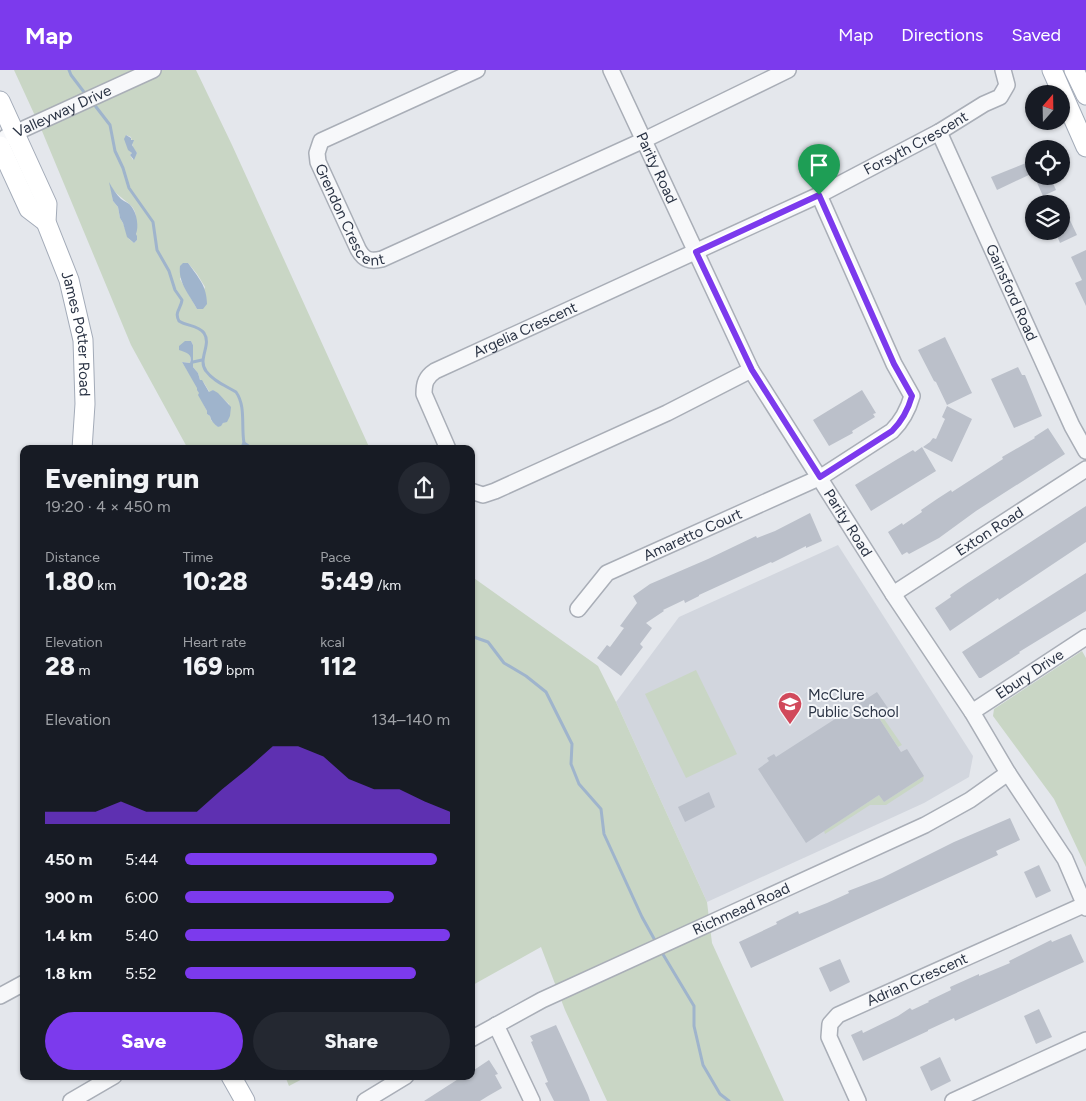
<!DOCTYPE html>
<html lang="en">
<head>
<meta charset="utf-8">
<style>
  body { margin:0; font-family:Figtree,sans-serif; background:#242831; color:#f1f3f6; height:100vh; display:flex; flex-direction:column; font-size:19px; white-space:nowrap }
  * { box-sizing:border-box; margin:0 }
  p { font-size:16px; color:#9ea1a6 }
  .icon { flex:none; width:28px; height:28px; fill:none; stroke:currentColor; stroke-width:2; stroke-linecap:round; stroke-linejoin:round }
  .map { position:relative; flex:1; overflow:hidden }
  .sheet { position:absolute; left:20px; top:375px; width:455px; height:635px; display:flex; flex-direction:column; background:#171b24; border-radius:10px; box-shadow:0 1px 4px #0004 }
  .sheet>* { flex:none }
  .needle { width:32px; rotate:20deg }
  .controls { position:absolute; left:1025px; top:15px; display:grid; gap:10px }
  .controls a { display:grid; place-items:center; width:45px; height:45px; border-radius:50%; background:#171b24; box-shadow:0 1px 4px #0004; font-size:25px }
  .pin { position:absolute; display:grid; place-items:center; width:42px; height:42px; color:#fff; margin:-51px -21px; border-radius:50% 50% 50% 0; rotate:-45deg; box-shadow:0 0 5px #0007 }
  .pin .icon { rotate:45deg }
  .round { display:grid; place-items:center; flex:none; width:52px; height:52px; border-radius:26px; background:#242831 }
  .summary { display:flex; align-items:center; justify-content:space-between; height:85px; padding:0 25px }
  h1 { font-size:28px; font-weight:800; line-height:38px }
  .metrics { display:grid; grid-template-columns:repeat(3,1fr); gap:8px; height:85px; padding:5px 25px }
  .metrics div { display:grid; align-content:center }
  .metrics b { font-size:25px; font-weight:800 }
  .metrics small { font-size:14px; font-weight:400 }
  .metrics p { font-size:14px }
  .chart { height:140px; padding:10px 25px }
  .chart p { display:flex; justify-content:space-between }
  .chart svg { width:100%; height:90px; margin-top:5px; fill:#7c3aed; opacity:.7 }
  .cta { display:flex; gap:10px; margin-top:auto; padding:10px 25px }
  .cta a { flex:1; height:58px; border-radius:30px; background:#7c3aed; color:#fff; font-size:20px; font-weight:800; line-height:58px; text-align:center }
  .cta a+a { background:#242831; color:#f1f3f6 }
  ul { padding:0 25px; list-style:none; font-size:16px }
  li { display:grid; grid-template-columns:80px 60px 1fr; align-items:center; height:38px }
  li i { height:12px; border-radius:6px; background:#7c3aed }
  header { display:flex; align-items:center; gap:30px; box-sizing:border-box; height:70px; padding:0 25px; background:#7c3aed; color:#fff }
  header strong { font-size:24px }
  nav { display:flex; gap:28px; margin-inline-start:auto; font-size:18px }
  .map>svg:first-child { display:block }
  .built { fill:#d2d6de }
  .green { fill:#c9d6c5; fill-rule:evenodd }
  .water { fill:#9fb4cc }
  .lines { fill:none; stroke-linecap:round; stroke-linejoin:round }
  .stream { stroke:#9fb4cc; stroke-width:3 }
  .building { fill:#bbc0ca }
  .minor-casing { stroke:#a9aeb7; stroke-width:18 }
  .major-casing { stroke:#a3abb8; stroke-width:21 }
  .minor { stroke:#f7f8fa; stroke-width:15 }
  .major { stroke:#fff; stroke-width:19 }
  .route-casing { stroke:#fff; stroke-width:10 }
  .route { stroke:#7c3aed; stroke-width:6 }
  .labels { text-anchor:middle; stroke-width:4; stroke-linejoin:round; paint-order:stroke }
  .street-label { font-size:15px; fill:#2b3445; stroke:#f4f6f9 }
  .poi-label { font-size:15px; fill:#2b3445; stroke:#f4f6f9; text-anchor:start }
</style>
</head>
<body>
<header>
<strong>Map</strong>
<nav><a>Map</a><a>Directions</a><a>Saved</a></nav>
</header>
<div class="map">
<svg width="1086" height="1031" viewBox="0 0 1086 1031">
  <rect width="100%" height="100%" fill="#e4e7ec"/>
  <path class="built" d="M838 475 973 686 969 707 924 733 707 832 616 632 679 547Z"/>
  <g class="green">
    <path d="M14 0H196L232 75 370 379H188L131 275 42 61ZM126 65 131 67 133 78 137 83 133 90 130 85 132 83 126 74ZM111 116C117 128 132 132 135 142 137 151 135 161 137 170L134 173 129 169 123 153 120 148 118 137 113 131ZM188 193 197 204 205 217 197 239 180 209ZM191 271 193 275V297L198 303 200 310 204 313 210 323 213 320 229 334C231 350 229 348 218 357L211 350 210 346 207 344V341L200 327 198 318 182 292 190 293 191 286 189 283Z"/>
    <path d="M471 506 598 596 616 632 707 832 712 873 784 1031H607L565 940 541 877 471 916Z"/>
    <path d="M1082 581 1086 588V797L1054 729 993 646 994 639Z"/>
    <path d="M696 600 737 684 686 708 645 624Z"/>
    <path d="M882 646 902 675 898 677 879 648Z"/>
    <path d="M924 706 923 711 886 735H870L825 764 824 761 879 725 884 732Z"/>
    <path d="M285 1006H308L289 1016Z"/>
  </g>
  <g class="water">
    <path d="M126 65 131 68V70H134L132 75 137 83 134 90 130 85 132 83 128 80 124 69Z"/>
    <path d="M109 112C113 119 116 124 121 129 125 132 129 133 131 136 137 143 139 157 136 164L137 166V170L134 173 127 167 123 153 120 148 118 137 113 131Z"/>
    <path d="M183 193H188C198 207 207 216 207 234L203 239H197C189 224 178 213 180 196Z"/>
    <path d="M185 271H191L193 275V297L198 303 200 310H202L209 322 213 320 218 323 231 337 230 346 227 352 223 353 221 356 218 357C214 354 211 351 210 346L207 344V341L198 325 199 323 197 320V318L182 292 190 293C193 284 187 283 179 280V276Z"/>
  </g>
  <g class="lines">
    <g class="stream">
      <path d="M69 0 71 5 87 26"/>
      <path d="M93 33 110 55 115 81 123 98 129 118 153 152 157 180 169 201 175 220 182 230C181 239 174 242 179 251 186 256 198 255 204 263 212 275 197 289 206 301 213 311 226 316 236 322 246 336 241 356 244 373L253 379"/>
      <path d="M193 292 202 290"/>
      <path d="M241 379 244 373"/>
      <path d="M471 566 488 572 504 593 526 606 546 622 572 674 571 694 579 714 601 739 604 764 642 847 657 874"/>
      <path d="M661 881 694 936V956L703 995 720 1024 729 1031"/>
    </g>
  </g>
  <g class="building">
    <path d="M1026 93 1031 104 997 120 991 107Z"/>
    <path d="M1034 106H1050L1056 120 1043 126Z"/>
    <path d="M1068 146 1077 165 1060 173 1055 161H1061V149Z"/>
    <path d="M1086 180V236L1075 213 1082 210 1071 187Z"/>
    <path d="M945 267 972 323 947 335 936 312 934 311 918 280Z"/>
    <path d="M1018 297 1022 305H1025L1042 346 1014 358 991 309Z"/>
    <path d="M862 320 876 343 873 344 875 347 852 361 853 363 829 376 813 350Z"/>
    <path d="M947 336 972 349 952 392 923 377 930 372 933 368 936 369 945 349 942 347Z"/>
    <path d="M1048 358 1065 384 976 441 939 468 909 484 907 482 902 485 888 462 902 453 903 455 922 442 921 440 937 429 951 420 952 422 1003 389 1002 387 1035 368 1034 367Z"/>
    <path d="M922 377 936 401 871 441 855 415 896 390 913 380 915 382Z"/>
    <path d="M1086 436V472L999 530 998 528 950 561 935 538 951 527 950 525 966 514Z"/>
    <path d="M810 443 822 471 806 478V476L772 493 771 492 699 525V526L685 533 684 530 663 540 664 541 646 553 652 558 640 574 643 577 621 606 597 588 607 575 610 577 624 558 620 556 637 533 633 526 650 514 708 489 756 466 757 468 775 461Z"/>
    <path d="M1086 503V541L1019 582 1020 583 981 608H979L962 582Z"/>
    <path d="M877 622 890 641 879 648 901 682 907 679 924 706 884 732 879 725 806 773 758 699 769 691 767 688 774 684 776 687Z"/>
    <path d="M709 722 715 737 685 752 678 737Z"/>
    <path d="M1010 748 1020 770 996 781 998 785 751 898 739 872 777 854 776 852 798 841 799 844 827 833 849 823 848 821 882 808 954 772Z"/>
    <path d="M1039 795 1051 821 1036 828 1024 802Z"/>
    <path d="M1071 864 1084 892 955 951 954 948 928 960V961L863 991 851 965 862 960 863 963 898 946 910 938 912 940 929 932 928 931 951 920 950 917 979 904V906L1010 893 1009 891 1051 870 1052 872Z"/>
    <path d="M840 889 850 912 830 922 819 898Z"/>
    <path d="M1039 939 1052 967 1036 974 1024 946Z"/>
    <path d="M556 955 588 1025 590 1031H554L545 1013 548 1012 531 972 533 971 530 966Z"/>
    <path d="M940 987 951 1011 931 1021 920 997Z"/>
    <path d="M489 990 498 1004 495 1005 502 1018 488 1026 480 1031H424L463 1006H471V1002Z"/>
  </g>
  <g class="lines">
    <defs>
      <g id="minor">
        <path id="s1" d="M477 0 321 71 317 83 318 92 358 179C364 190 370 192 382 189L644 70 788 0"/>
        <path id="s2" d="M611 0 751 300 893 524 972 642 1008 703 1065 789 1086 838"/>
        <path id="s3" d="M939 62 1072 356 1086 381"/>
        <path id="s4" d="M6 67 153 0"/>
        <path id="s5" d="M448 379 424 324C424 313 426 307 435 301L819 125 939 62 984 34 1000 27 1007 15 1003 0"/>
        <path d="M471 421 483 425 495 421 667 343 751 300"/>
        <path id="s6" d="M893 524 1086 399"/>
        <path id="s7" d="M578 539 607 503 821 407 892 361C903 350 908 340 912 326L894 294 819 125"/>
        <path id="s8" d="M972 642 1086 567"/>
        <path d="M0 926 24 913"/>
        <path d="M496 955 532 1031"/>
        <path id="s9" d="M471 969 542 930 925 755 970 730 1008 703"/>
        <path d="M71 1031 114 1006"/>
        <path d="M365 1031 406 1006"/>
        <path id="s10" d="M858 1031 829 967 830 954 838 945 1086 834"/>
        <path d="M953 1031 1086 970"/>
      </g>
      <g id="major">
        <path d="M1052 0 1086 77"/>
        <path d="M1074 0 1086 25"/>
        <path id="s11" d="M0 31 47 134 46 152 69 210 83 270 85 334 82 379"/>
        <path d="M0 76 29 139 46 152"/>
        <path d="M231 1006 245 1031"/>
      </g>
    </defs>
    <use href="#minor" class="minor-casing"/>
    <use href="#major" class="major-casing"/>
    <use href="#minor" class="minor"/>
    <use href="#major" class="major"/>
  </g>
  <g class="lines">
    <defs>
      <path id="route" d="M819 125 894 294 912 326C908 340 903 350 892 361L820 407 752 300 696 182Z"/>
    </defs>
    <use href="#route" class="route-casing"/>
    <use href="#route" class="route"/>
  </g>
  <defs>
    <symbol id="school-pin" viewBox="-11 -11 22 30"><path d="M0 17L-7.5 6A9.5 9.5 0 1 1 7.5 6Z" fill="#d1495b" stroke="#f4f6f9"/><path d="M0-5L7-2L0 1L-7-2ZM-4 1L0 2.5L4 1V4Q0 6-4 4Z" fill="#fff"/></symbol>
  </defs>
  <g fill-rule="evenodd">
    <use href="#school-pin" x="776" y="620" width="28" height="38"/>
  </g>
  <g class="labels">
    <g class="street-label">
      <text dy="5" stroke="none"><textPath href="#s4" startOffset="62">Valleyway Drive</textPath></text>
      <text dy="5" stroke="none"><textPath href="#s5" startOffset="619">Forsyth Crescent</textPath></text>
      <text dy="5" stroke="none"><textPath href="#s2" startOffset="108">Parity Road</textPath></text>
      <text dy="5" stroke="none"><textPath href="#s1" startOffset="258">Grendon Crescent</textPath></text>
      <text dy="5" stroke="none"><textPath href="#s3" startOffset="176">Gainsford Road</textPath></text>
      <text dy="5" stroke="none"><textPath href="#s5" startOffset="186">Argelia Crescent</textPath></text>
      <text dy="5" stroke="none"><textPath href="#s11" startOffset="248">James Potter Road</textPath></text>
      <text dy="5" stroke="none"><textPath href="#s2" startOffset="512">Parity Road</textPath></text>
      <text dy="5" stroke="none"><textPath href="#s6" startOffset="115">Exton Road</textPath></text>
      <text dy="5" stroke="none"><textPath href="#s7" startOffset="140">Amaretto Court</textPath></text>
      <text dy="5" stroke="none"><textPath href="#s8" startOffset="69">Ebury Drive</textPath></text>
      <text dy="5" stroke="none"><textPath href="#s9" startOffset="300">Richmead Road</textPath></text>
      <text dy="5" stroke="none"><textPath href="#s10" startOffset="182">Adrian Crescent</textPath></text>
    </g>
    <g class="poi-label">
      <text x="808" y="630">McClure<tspan x="808" dy="17">Public School</tspan></text>
    </g>
  </g>
</svg>
<div class="controls">
<a><svg class="needle" viewBox="-14 -14 28 28"><path d="M0-13l5 13h-10z" fill="#e53935"/><path d="M0 13l5-13h-10z" fill="#9ea1a6"/></svg></a>
<a><svg class="icon" aria-label="locate" viewBox="0 0 24 24"><circle cx="12" cy="12" r="6"/><path d="M12 2v4M12 18v4M2 12h4M18 12h4"/></svg></a>
<a><svg class="icon" aria-label="layers" viewBox="0 0 24 24"><path d="M12 4l9 5-9 5-9-5zM3 14l9 5 9-5"/></svg></a>
</div>
<div class="pin" style="left:819px;top:125px;background:#1e9e55"><svg class="icon" aria-label="arrive" viewBox="0 0 24 24"><path d="M6 21V4h12l-3 4 3 4H6"/></svg></div>
<section class="sheet">
<div class="summary"><div><h1>Evening run</h1><p>19:20 · 4 × 450 m</p></div><a class="round"><svg class="icon" aria-label="share" viewBox="0 0 24 24"><path d="M12 15V3M7 8l5-5 5 5M5 13v7h14v-7"/></svg></a></div>
<div class="metrics">
<div><p>Distance</p><b>1.80<small> km</small></b></div>
<div><p>Time</p><b>10:28</b></div>
<div><p>Pace</p><b>5:49<small> /km</small></b></div>
</div>
<div class="metrics">
<div><p>Elevation</p><b>28<small> m</small></b></div>
<div><p>Heart rate</p><b>169<small> bpm</small></b></div>
<div><p>kcal</p><b>112</b></div>
</div>
<div class="chart"><p><span>Elevation</span>134–140 m</p>
<svg viewBox="0 0 160 44" preserveAspectRatio="none"><path d="M0 44V38L10 38L20 38L30 33L40 38L50 38L60 38L70 27L80 17L90 6L100 6L110 11L120 22L130 27L140 27L150 33L160 38V44z"/></svg>
</div>
<ul>
<li><b>450 m</b>5:44<i style="width:95%"></i></li>
<li><b>900 m</b>6:00<i style="width:79%"></i></li>
<li><b>1.4 km</b>5:40<i style="width:100%"></i></li>
<li><b>1.8 km</b>5:52<i style="width:87%"></i></li>
</ul>
<div class="cta"><a>Save</a><a>Share</a></div>
</section>
</div>
</body>
</html>
